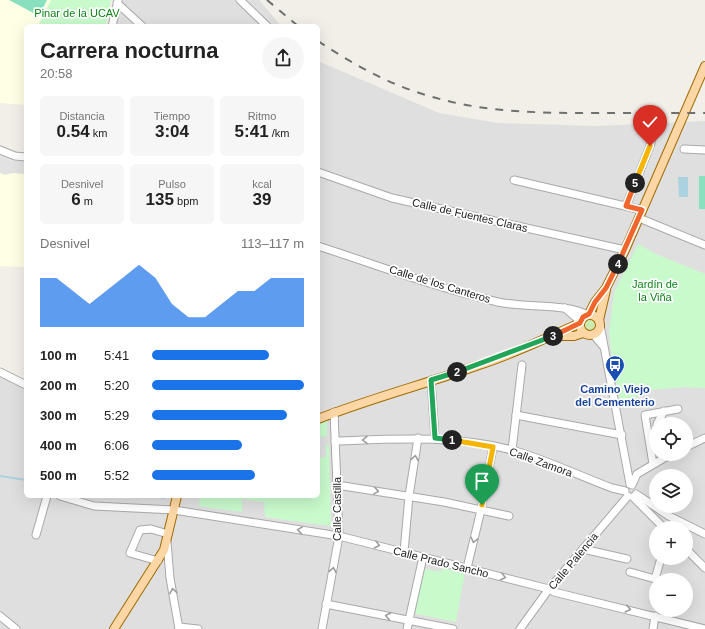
<!DOCTYPE html>
<html lang="es">
<head>
<meta charset="utf-8">
<style>
  body { margin:0; font-family:Helvetica,sans-serif; background:#f6f6f6; color:#222; height:100vh; display:flex; flex-direction:column; font-size:15px; white-space:nowrap }
  * { box-sizing:border-box; margin:0 }
  p { font-size:13px; color:#767676 }
  .icon { flex:none; width:22px; height:22px; fill:none; stroke:currentColor; stroke-width:2; stroke-linecap:round; stroke-linejoin:round }
  .map { position:relative; flex:1; overflow:hidden }
  .panel { position:absolute; left:24px; top:24px; width:296px; height:474px; display:flex; flex-direction:column; background:#fff; border-radius:6px; box-shadow:0 4px 16px #0002 }
  .panel>* { flex:none }
  .fabs { position:absolute; left:649px; top:417px; display:grid; gap:8px }
  .fabs a { display:grid; place-items:center; width:44px; height:44px; border-radius:50%; background:#fff; box-shadow:0 4px 16px #0002; font-size:20px }
  .pin { position:absolute; display:grid; place-items:center; width:34px; height:34px; color:#fff; margin:-41px -17px; border-radius:50% 50% 50% 0; rotate:-45deg; box-shadow:0 0 4px #0007 }
  .pin .icon { rotate:45deg }
  .km { position:absolute; width:20px; height:20px; margin:-10px; border-radius:50%; background:#222; color:#fff; font-size:11px; line-height:20px; text-align:center }
  .round { display:grid; place-items:center; flex:none; width:42px; height:42px; border-radius:21px; background:#f6f6f6 }
  .head { display:flex; align-items:center; justify-content:space-between; height:68px; padding:0 16px }
  h1 { font-size:22px; font-weight:800; line-height:30px }
  .figures { display:grid; grid-template-columns:repeat(3,1fr); gap:6px; height:68px; padding:4px 16px }
  .figures div { display:grid; align-content:center; border-radius:6px; background:#f6f6f6; text-align:center }
  .figures b { font-size:17px; font-weight:800 }
  .figures small { font-size:11px; font-weight:400 }
  .figures p { font-size:11px }
  .chart { height:112px; padding:8px 16px }
  .chart p { display:flex; justify-content:space-between }
  .chart svg { width:100%; height:72px; margin-top:4px; fill:#1a73e8; opacity:.7 }
  ul { padding:0 16px; list-style:none; font-size:13px }
  li { display:grid; grid-template-columns:64px 48px 1fr; align-items:center; height:30px }
  li i { height:10px; border-radius:5px; background:#1a73e8 }
  .map>svg:first-child { display:block }
  .residential { fill:#e0dfdf; fill-rule:evenodd }
  .education { fill:#ffffe5 }
  .grass { fill:#cdebb0 }
  .park { fill:#c8facc }
  .pitch { fill:#88e0be }
  .parking { fill:#e2e2e2 }
  .water { fill:#aad3df }
  .lines { fill:none; stroke-linecap:round; stroke-linejoin:round }
  .stream { stroke:#aad3df; stroke-width:2 }
  .minor-casing { stroke:#a9a9a9; stroke-width:9 }
  .major-casing { stroke:#a06b00; stroke-width:10 }
  .minor { stroke:#fff; stroke-width:7 }
  .major { stroke:#fcd6a4; stroke-width:8 }
  .rail { stroke:#707070; stroke-width:2; stroke-dasharray:8 8; stroke-linecap:butt }
  .oneway { stroke:#9c9c9c }
  .split-1-casing { stroke:#fff; stroke-width:8 }
  .split-2-casing { stroke:#fff; stroke-width:8 }
  .split-3-casing { stroke:#fff; stroke-width:8 }
  .split-4-casing { stroke:#fff; stroke-width:8 }
  .split-5-casing { stroke:#fff; stroke-width:8 }
  .split-6-casing { stroke:#fff; stroke-width:8 }
  .split-1 { stroke:#f5b400; stroke-width:5 }
  .split-2 { stroke:#22a559; stroke-width:5 }
  .split-3 { stroke:#22a559; stroke-width:5 }
  .split-4 { stroke:#f0652b; stroke-width:5 }
  .split-5 { stroke:#f0652b; stroke-width:5 }
  .split-6 { stroke:#f5b400; stroke-width:5 }
  .labels { text-anchor:middle; stroke-width:3.5; stroke-linejoin:round; paint-order:stroke }
  .park-label { font-size:11px; fill:#0c8416; stroke:#fff }
  .street-label { font-size:11px; fill:#222; stroke:#fff }
  .transit-label { font-size:11px; font-weight:bold; fill:#164399; stroke:#fff }
</style>
</head>
<body>
<div class="map">
<svg width="705" height="629" viewBox="0 0 705 629">
  <rect width="100%" height="100%" fill="#f2efe9"/>
  <g class="residential">
    <path d="M116 0H259L281 26H112Z"/>
    <path d="M318 61 439 113 498 123 595 126 705 121V629H0V372L26 385V496H318ZM656 424H686V454H656ZM656 476H686V506H656ZM656 528H686V558H656ZM656 580H686V610H656Z"/>
  </g>
  <g class="education">
    <path d="M0 0H111L106 26H26V105L0 103Z"/>
    <path d="M0 154 13 161 26 160V266L23 267 0 266Z"/>
  </g>
  <circle class="grass" cx="590" cy="324" r="6"/>
  <g class="park">
    <path d="M51 0H111L106 26H38Z"/>
    <path d="M638 244 656 254 705 274V388L684 387 651 390 621 405 613 368 609 332 614 292Z"/>
    <path d="M327 420V436L318 437V424Z"/>
    <path d="M326 445H329L331 526 265 517 264 502 242 499V512L199 506 200 496H318V458L326 457Z"/>
    <path d="M420 568 441 572 443 568 465 572 456 622 412 613Z"/>
  </g>
  <g class="pitch">
    <path d="M9 0H47L39 16Z"/>
    <rect x="699" y="176" width="6" height="33"/>
  </g>
  <path class="parking" d="M0 154 13 161 26 160V174L13 173 5 175 0 173Z"/>
  <path class="water" d="M678 177H688V197H679Z"/>
  <g class="lines">
    <g class="stream">
      <path d="M0 476 26 480"/>
      <path d="M153 496 164 498"/>
    </g>
    <defs>
      <g id="minor">
        <path d="M240 0 267 26"/>
        <path d="M117 3 142 26"/>
        <path d="M112 26 118 1"/>
        <path d="M684 149 705 150"/>
        <path d="M0 150 15 156 26 157"/>
        <path d="M318 172 392 198 625 250"/>
        <path d="M514 180 642 210"/>
        <path d="M626 206 650 146 653 134"/>
        <path d="M639 218 705 245"/>
        <path d="M318 246C377 265 437 288 498 302 524 308 567 303 587 315"/>
        <path d="M565 308 580 321"/>
        <path d="M600 325 630 484"/>
        <path d="M593 334 603 346"/>
        <path d="M0 372 26 385"/>
        <path d="M431 380 435 438"/>
        <path d="M516 415 622 435"/>
        <path d="M657 424 664 411"/>
        <path d="M335 441C395 439 454 435 512 450 544 459 580 476 612 488L625 491"/>
        <path d="M686 447 705 438"/>
        <path d="M512 450 522 365"/>
        <path d="M653 464 645 415 678 409"/>
        <path d="M337 485 444 502 509 516"/>
        <path d="M632 485 637 474 671 454"/>
        <path d="M636 494 669 516 705 534"/>
        <path d="M60 496 94 506 174 510 339 536 549 589 554 592 705 629"/>
        <path d="M633 497 664 528"/>
        <path d="M36 535 47 496"/>
        <path d="M167 542 170 578 179 629"/>
        <path d="M583 549 627 559"/>
        <path d="M686 549 705 568"/>
        <path d="M404 552 409 496 418 438"/>
        <path d="M158 561 130 553 140 530 151 529 168 534"/>
        <path d="M467 568 481 510 493 447"/>
        <path d="M630 572 655 579 661 558"/>
        <path d="M326 604 453 629"/>
        <path d="M0 616 16 629"/>
        <path d="M179 627 198 629"/>
        <path d="M322 629 339 536 334 412"/>
        <path d="M407 629 423 557"/>
        <path d="M520 629 549 589 628 496"/>
        <path d="M653 629 655 616"/>
      </g>
      <g id="major">
        <path d="M589 314 595 302 606 288 625 250 705 66"/>
        <circle cx="590" cy="325" r="10"/>
        <path d="M599 320 606 290"/>
        <path d="M555 336H574L583 333"/>
        <path d="M318 419C371 398 426 384 479 365 514 354 546 338 580 323"/>
        <path d="M114 629 164 550 177 496"/>
      </g>
    </defs>
    <use href="#minor" class="minor-casing"/>
    <use href="#major" class="major-casing"/>
    <use href="#minor" class="minor"/>
    <use href="#major" class="major"/>
    <g class="rail">
      <path d="M267 0 298 26"/>
      <path d="M318 41C351 63 388 84 426 95 483 113 540 113 599 113 634 113 670 113 705 113"/>
    </g>
  </g>
  <defs><path id="oneway-chevron" d="M-2-3.5L2.5 0L-2 3.5" fill="none" stroke-width="1.6" stroke-linecap="round" stroke-linejoin="round"/></defs>
  <g class="oneway">
    <use href="#oneway-chevron" transform="translate(365 440) rotate(178)"/>
    <use href="#oneway-chevron" transform="translate(415 458) rotate(-81)"/>
    <use href="#oneway-chevron" transform="translate(376 491) rotate(9)"/>
    <use href="#oneway-chevron" transform="translate(300 530) rotate(-171)"/>
    <use href="#oneway-chevron" transform="translate(474 540) rotate(104)"/>
    <use href="#oneway-chevron" transform="translate(377 545) rotate(14)"/>
    <use href="#oneway-chevron" transform="translate(333 570) rotate(-79)"/>
    <use href="#oneway-chevron" transform="translate(503 577) rotate(14)"/>
    <use href="#oneway-chevron" transform="translate(173 591) rotate(-100)"/>
    <use href="#oneway-chevron" transform="translate(628 609) rotate(13)"/>
    <use href="#oneway-chevron" transform="translate(388 616) rotate(-169)"/>
  </g>
  <g class="lines">
    <defs>
      <path id="split-1" d="M452 440 493 447 482 505"/>
      <path id="split-2" d="M452 440 435 438 431 380 457 372"/>
      <path id="split-3" d="M457 372 553 336"/>
      <path id="split-4" d="M553 336 580 323 583 317 589 314 595 302 606 288 618 264"/>
      <path id="split-5" d="M618 264 642 210 626 206 635 183"/>
      <path id="split-6" d="M635 183 650 146"/>
    </defs>
    <use href="#split-1" class="split-1-casing"/>
    <use href="#split-2" class="split-2-casing"/>
    <use href="#split-3" class="split-3-casing"/>
    <use href="#split-4" class="split-4-casing"/>
    <use href="#split-5" class="split-5-casing"/>
    <use href="#split-6" class="split-6-casing"/>
    <use href="#split-1" class="split-1"/>
    <use href="#split-2" class="split-2"/>
    <use href="#split-3" class="split-3"/>
    <use href="#split-4" class="split-4"/>
    <use href="#split-5" class="split-5"/>
    <use href="#split-6" class="split-6"/>
  </g>
  <defs>
    <symbol id="bus-pin" viewBox="-11 -11 22 30"><path d="M0 17L-7.5 6A9.5 9.5 0 1 1 7.5 6Z" fill="#1a4fb4" stroke="#fff"/><path d="M-5-6H5V4H4V6H2V4H-2V6H-4V4H-5ZM-3.5-4V0h7V-4ZM-3.5 1.2v1.5H-2V1.2ZM2 1.2v1.5H3.5V1.2Z" fill="#fff"/></symbol>
  </defs>
  <g fill-rule="evenodd">
    <use href="#bus-pin" x="604" y="354" width="22" height="30"/>
  </g>
  <g class="labels">
    <g class="park-label">
      <text x="77" y="17">Pinar de la UCAV</text>
      <text x="655" y="288">Jardín de<tspan x="655" dy="13">la Viña</tspan></text>
    </g>
    <g class="street-label">
      <text transform="translate(470 215) rotate(13)" y="4">Calle de Fuentes Claras</text>
      <text transform="translate(440 284) rotate(17)" y="4">Calle de los Canteros</text>
      <text transform="translate(541 462) rotate(20)" y="4">Calle Zamora</text>
      <text transform="translate(337 509) rotate(-90)" y="4">Calle Castilla</text>
      <text transform="translate(573 561) rotate(-50)" y="4">Calle Palencia</text>
      <text transform="translate(441 562) rotate(14)" y="4">Calle Prado Sancho</text>
    </g>
    <g class="transit-label">
      <text x="615" y="393">Camino Viejo<tspan x="615" dy="13">del Cementerio</tspan></text>
    </g>
  </g>
</svg>
<div class="fabs">
<a><svg class="icon" aria-label="locate" viewBox="0 0 24 24"><circle cx="12" cy="12" r="6"/><path d="M12 2v4M12 18v4M2 12h4M18 12h4"/></svg></a>
<a><svg class="icon" aria-label="layers" viewBox="0 0 24 24"><path d="M12 4l9 5-9 5-9-5zM3 14l9 5 9-5"/></svg></a>
<a>+</a>
<a>−</a>
</div>
<div class="pin" style="left:482px;top:505px;background:#1e9e55"><svg class="icon" aria-label="arrive" viewBox="0 0 24 24"><path d="M6 21V4h12l-3 4 3 4H6"/></svg></div>
<div class="pin" style="left:650px;top:146px;background:#d93025"><svg class="icon" aria-label="check" viewBox="0 0 24 24"><path d="M5 12l5 5 9-10"/></svg></div>
<b class="km" style="left:452px;top:440px">1</b>
<b class="km" style="left:457px;top:372px">2</b>
<b class="km" style="left:553px;top:336px">3</b>
<b class="km" style="left:618px;top:264px">4</b>
<b class="km" style="left:635px;top:183px">5</b>
<section class="panel">
<div class="head"><div><h1>Carrera nocturna</h1><p>20:58</p></div><a class="round"><svg class="icon" aria-label="share" viewBox="0 0 24 24"><path d="M12 15V3M7 8l5-5 5 5M5 13v7h14v-7"/></svg></a></div>
<div class="figures">
<div><p>Distancia</p><b>0.54<small> km</small></b></div>
<div><p>Tiempo</p><b>3:04</b></div>
<div><p>Ritmo</p><b>5:41<small> /km</small></b></div>
</div>
<div class="figures">
<div><p>Desnivel</p><b>6<small> m</small></b></div>
<div><p>Pulso</p><b>135<small> bpm</small></b></div>
<div><p>kcal</p><b>39</b></div>
</div>
<div class="chart"><p><span>Desnivel</span>113–117 m</p>
<svg viewBox="0 0 160 44" preserveAspectRatio="none"><path d="M0 44V14L10 14L20 22L30 30L40 22L50 14L60 6L70 14L80 30L90 38L100 38L110 30L120 22L130 22L140 14L150 14L160 14V44z"/></svg>
</div>
<ul>
<li><b>100 m</b>5:41<i style="width:77%"></i></li>
<li><b>200 m</b>5:20<i style="width:100%"></i></li>
<li><b>300 m</b>5:29<i style="width:89%"></i></li>
<li><b>400 m</b>6:06<i style="width:59%"></i></li>
<li><b>500 m</b>5:52<i style="width:68%"></i></li>
</ul>
</section>
</div>
</body>
</html>
